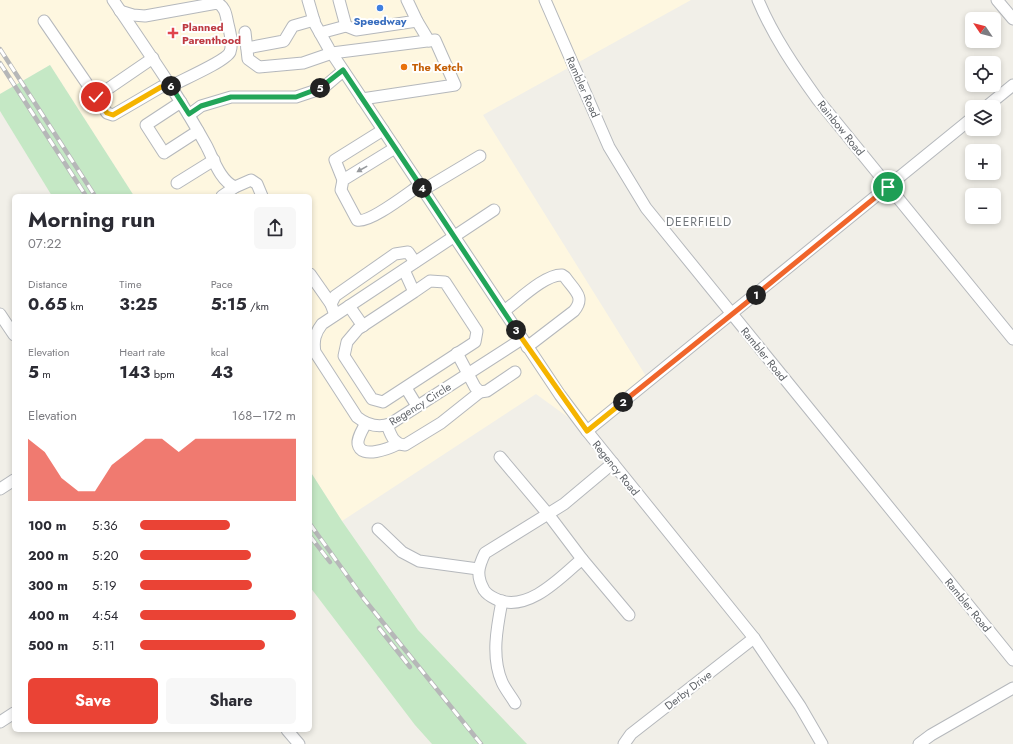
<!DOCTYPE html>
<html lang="en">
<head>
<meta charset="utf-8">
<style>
  body { margin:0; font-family:Jost,sans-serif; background:#f7f7f7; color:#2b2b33; height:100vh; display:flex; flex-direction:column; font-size:15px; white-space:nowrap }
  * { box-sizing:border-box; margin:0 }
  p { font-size:13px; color:#7c7c81 }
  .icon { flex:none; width:22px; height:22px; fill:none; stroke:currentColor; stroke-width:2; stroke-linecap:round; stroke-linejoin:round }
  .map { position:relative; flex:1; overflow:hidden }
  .details { position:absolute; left:12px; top:194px; width:300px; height:538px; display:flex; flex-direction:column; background:#fff; border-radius:6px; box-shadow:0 2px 6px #0003 }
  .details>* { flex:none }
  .needle { width:26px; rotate:305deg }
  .tools { position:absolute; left:965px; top:12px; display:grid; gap:8px }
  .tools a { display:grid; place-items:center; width:36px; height:36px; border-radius:6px; background:#fff; box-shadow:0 2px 6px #0003; font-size:20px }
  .pin { position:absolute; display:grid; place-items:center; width:34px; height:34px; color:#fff; margin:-17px; border:2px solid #fff; border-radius:50%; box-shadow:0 1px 4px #0007 }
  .km { position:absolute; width:20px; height:20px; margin:-10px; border-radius:50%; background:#222; color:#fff; font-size:11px; line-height:20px; text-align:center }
  .round { display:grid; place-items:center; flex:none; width:42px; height:42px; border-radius:6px; background:#f7f7f7 }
  .head { display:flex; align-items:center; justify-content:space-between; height:68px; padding:0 16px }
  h1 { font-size:22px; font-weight:700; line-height:30px }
  .stats { display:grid; grid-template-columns:repeat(3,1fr); gap:6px; height:68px; padding:4px 16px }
  .stats div { display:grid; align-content:center }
  .stats b { font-size:17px; font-weight:700 }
  .stats small { font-size:11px; font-weight:400 }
  .stats p { font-size:11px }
  .chart { height:112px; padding:8px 16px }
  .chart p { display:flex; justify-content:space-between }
  .chart svg { width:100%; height:72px; margin-top:4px; fill:#ea4335; opacity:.7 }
  .cta { display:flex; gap:8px; margin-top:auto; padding:8px 16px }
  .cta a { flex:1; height:46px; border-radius:6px; background:#ea4335; color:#fff; font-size:16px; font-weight:700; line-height:46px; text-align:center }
  .cta a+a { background:#f7f7f7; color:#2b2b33 }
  ul { padding:0 16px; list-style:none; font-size:13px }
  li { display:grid; grid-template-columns:64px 48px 1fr; align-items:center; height:30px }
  li i { height:10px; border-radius:5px; background:#ea4335 }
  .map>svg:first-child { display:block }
  .commercial { fill:#fef7e0 }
  .green { fill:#c5e8c5 }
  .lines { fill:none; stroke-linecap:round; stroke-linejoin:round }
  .minor-casing { stroke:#b5b8bc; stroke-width:13 }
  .minor { stroke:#fff; stroke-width:11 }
  .rail-casing { stroke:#b6b7b8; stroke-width:4.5 }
  .rail { stroke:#fff; stroke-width:3; stroke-dasharray:9; stroke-linecap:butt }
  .oneway { fill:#979a9d }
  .split-1-casing { stroke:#fff; stroke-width:8 }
  .split-2-casing { stroke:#fff; stroke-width:8 }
  .split-3-casing { stroke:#fff; stroke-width:8 }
  .split-4-casing { stroke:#fff; stroke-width:8 }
  .split-5-casing { stroke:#fff; stroke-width:8 }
  .split-6-casing { stroke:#fff; stroke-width:8 }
  .split-7-casing { stroke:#fff; stroke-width:8 }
  .split-1 { stroke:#f0652b; stroke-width:5 }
  .split-2 { stroke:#f0652b; stroke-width:5 }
  .split-3 { stroke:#f5b400; stroke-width:5 }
  .split-4 { stroke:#22a559; stroke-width:5 }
  .split-5 { stroke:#22a559; stroke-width:5 }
  .split-6 { stroke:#22a559; stroke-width:5 }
  .split-7 { stroke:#f5b400; stroke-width:5 }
  .shop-dot { fill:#3f7fe0; stroke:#fff; stroke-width:1.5 }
  .health-dot { fill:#e0444e; stroke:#fff; stroke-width:1.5 }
  .food-dot { fill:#e8710a; stroke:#fff; stroke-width:1.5 }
  .labels { text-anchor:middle; stroke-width:4; stroke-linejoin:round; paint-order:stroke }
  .shop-label { font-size:11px; font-weight:bold; fill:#366cbe; stroke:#fff }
  .health-label { font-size:11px; font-weight:bold; fill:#be3a42; stroke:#fff; text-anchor:start }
  .food-label { font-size:11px; font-weight:bold; fill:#c56008; stroke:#fff; text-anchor:start }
  .street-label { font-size:11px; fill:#5f6368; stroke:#fff }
  .neighbourhood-label { font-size:12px; letter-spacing:1px; fill:#70757a; stroke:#fff }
</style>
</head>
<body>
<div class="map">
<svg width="1013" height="744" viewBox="0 0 1013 744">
  <rect width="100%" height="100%" fill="#f1efe8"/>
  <path class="commercial" d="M0 0H691L483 115 649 381 587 431 536 394 342 521 310 471V196H134L50 65 0 94Z"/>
  <g class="green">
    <path d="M50 65 134 196H52L0 111V94Z"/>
    <path d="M310 471 342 521 418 630 527 744H432L415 725 310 587Z"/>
  </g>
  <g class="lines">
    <defs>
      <g id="minor">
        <path d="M113 0C145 48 178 94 206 145 213 158 220 181 235 187"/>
        <path d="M308 0 315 24 329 49 560 395 587 431 754 638 800 706 822 744"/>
        <path d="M545 0 609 147 646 208 1013 660"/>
        <path d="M758 0C773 36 795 68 818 100L1013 339"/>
        <path d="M997 0 1013 19"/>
        <path d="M44 21 107 113 113 115 161 87 171 86C182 80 226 61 230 52 233 44 230 32 228 24 226 16 226 7 217 3L145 16 133 15 120 11"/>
        <path d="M417 21 429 41"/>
        <path d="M346 26 356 30 417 21 407 0"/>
        <path d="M245 32 248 59 259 67 303 63 332 53 435 40 455 85 362 99"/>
        <path d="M320 33 346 26 339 0"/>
        <path d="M247 48 284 41 293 26 314 20"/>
        <path d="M96 97 153 58"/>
        <path d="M181 102 146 125 164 153 198 131"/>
        <path d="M986 107 1013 85"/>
        <path d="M189 115 201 106 231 97H296L323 88 343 71"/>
        <path d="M395 148 343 180 341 190 357 220C369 224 408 193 420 185"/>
        <path d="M343 180 335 160 383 130"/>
        <path d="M177 183 214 160"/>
        <path d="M423 190 480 156"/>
        <path d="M222 196 235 187 251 180 257 184 262 196"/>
        <path d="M494 210 322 324C315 333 313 341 315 352L357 417C367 425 378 428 390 424L522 339"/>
        <path d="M404 270 414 292 358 329 347 342 344 356 372 399 383 402 475 342 477 331 445 282 430 281 414 292"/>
        <path d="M310 274 331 304"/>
        <path d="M349 306 363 326"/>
        <path d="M504 311C518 301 545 274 562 275L565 277C574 290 586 297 574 311L527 347"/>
        <path d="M0 314 14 335"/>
        <path d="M335 315 331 304 335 296 395 254 408 252 415 262"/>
        <path d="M457 353 475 387 480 392 487 391 515 372"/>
        <path d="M406 388 417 406"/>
        <path d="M366 423C363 429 357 438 358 444 361 460 390 448 398 444"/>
        <path d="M387 425C391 435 393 444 405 445L441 423 480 392"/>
        <path d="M587 431 972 118"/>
        <path d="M500 457 548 514 582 559"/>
        <path d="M613 463 564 504 485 553C478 567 476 576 484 590 488 596 492 597 498 600 529 612 561 577 582 559L629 615"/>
        <path d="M0 489 14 480"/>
        <path d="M378 529 402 552 419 561 478 569"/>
        <path d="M502 601C497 627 491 657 502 682 505 689 511 696 515 703"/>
        <path d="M0 722 14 713"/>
        <path d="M287 730 299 744"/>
        <path d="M624 744 631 734 754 638"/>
        <path d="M919 744 931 735 1013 688"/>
      </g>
    </defs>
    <use href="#minor" class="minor-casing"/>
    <use href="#minor" class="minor"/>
    <defs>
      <g id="rail">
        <path d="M0 49 95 196"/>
        <path d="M0 63 86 196"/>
        <path d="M310 524 364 599 481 744"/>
        <path d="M310 536 330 562"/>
        <path d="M379 628 410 667"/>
      </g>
    </defs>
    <use href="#rail" class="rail-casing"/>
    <use href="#rail" class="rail"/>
  </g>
  <defs><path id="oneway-solid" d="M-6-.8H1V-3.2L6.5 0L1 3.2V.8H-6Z"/></defs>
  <use class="oneway" href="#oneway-solid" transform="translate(362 169) rotate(151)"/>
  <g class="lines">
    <defs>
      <path id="split-1" d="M756 295 888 187"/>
      <path id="split-2" d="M623 402 756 295"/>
      <path id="split-3" d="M516 330 587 431 623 402"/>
      <path id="split-4" d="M422 188 516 330"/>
      <path id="split-5" d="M320 88 343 70 422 188"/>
      <path id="split-6" d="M171 86 189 114 201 106 231 97H296L320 88"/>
      <path id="split-7" d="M96 97 107 113 113 115 161 87 171 86"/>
    </defs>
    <use href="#split-1" class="split-1-casing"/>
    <use href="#split-2" class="split-2-casing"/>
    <use href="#split-3" class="split-3-casing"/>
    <use href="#split-4" class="split-4-casing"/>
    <use href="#split-5" class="split-5-casing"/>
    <use href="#split-6" class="split-6-casing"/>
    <use href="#split-7" class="split-7-casing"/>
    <use href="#split-1" class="split-1"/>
    <use href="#split-2" class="split-2"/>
    <use href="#split-3" class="split-3"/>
    <use href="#split-4" class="split-4"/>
    <use href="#split-5" class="split-5"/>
    <use href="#split-6" class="split-6"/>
    <use href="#split-7" class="split-7"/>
  </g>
  <circle class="shop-dot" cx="380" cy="8" r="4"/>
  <path class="health-dot" d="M171 27h4v4h4v4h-4v4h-4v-4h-4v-4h4z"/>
  <circle class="food-dot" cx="404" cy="67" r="4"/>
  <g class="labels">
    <g class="shop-label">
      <text x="380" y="25">Speedway</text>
    </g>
    <g class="health-label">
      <text x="182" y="31">Planned<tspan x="182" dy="13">Parenthood</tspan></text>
    </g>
    <g class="food-label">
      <text x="412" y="71">The Ketch</text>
    </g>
    <g class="street-label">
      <text transform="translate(583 87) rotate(66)" y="4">Rambler Road</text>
      <text transform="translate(841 128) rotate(51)" y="4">Rainbow Road</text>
      <text transform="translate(764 354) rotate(51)" y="4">Rambler Road</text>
      <text transform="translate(420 404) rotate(-32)" y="4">Regency Circle</text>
      <text transform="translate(616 468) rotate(51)" y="4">Regency Road</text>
      <text transform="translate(968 605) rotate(51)" y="4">Rambler Road</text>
      <text transform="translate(688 690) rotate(-38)" y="4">Derby Drive</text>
    </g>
    <g class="neighbourhood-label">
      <text x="699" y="226">DEERFIELD</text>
    </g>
  </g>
</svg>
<div class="tools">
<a><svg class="needle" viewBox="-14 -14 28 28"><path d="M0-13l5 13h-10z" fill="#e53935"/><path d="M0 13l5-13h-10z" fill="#7c7c81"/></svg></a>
<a><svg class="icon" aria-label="locate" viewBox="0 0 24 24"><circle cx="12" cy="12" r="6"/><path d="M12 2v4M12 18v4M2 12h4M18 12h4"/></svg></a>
<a><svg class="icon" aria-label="layers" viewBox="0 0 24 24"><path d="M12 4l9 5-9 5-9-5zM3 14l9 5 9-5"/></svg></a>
<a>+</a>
<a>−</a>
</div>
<div class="pin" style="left:888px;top:187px;background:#1e9e55"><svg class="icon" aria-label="arrive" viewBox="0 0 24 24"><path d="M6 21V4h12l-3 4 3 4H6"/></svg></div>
<div class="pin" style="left:96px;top:97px;background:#d93025"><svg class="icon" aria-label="check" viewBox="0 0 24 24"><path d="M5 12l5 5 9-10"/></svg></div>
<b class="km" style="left:756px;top:295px">1</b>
<b class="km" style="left:623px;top:402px">2</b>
<b class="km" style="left:516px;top:330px">3</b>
<b class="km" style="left:422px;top:188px">4</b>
<b class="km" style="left:320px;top:88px">5</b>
<b class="km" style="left:171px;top:86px">6</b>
<section class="details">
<div class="head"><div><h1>Morning run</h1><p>07:22</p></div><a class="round"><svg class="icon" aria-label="share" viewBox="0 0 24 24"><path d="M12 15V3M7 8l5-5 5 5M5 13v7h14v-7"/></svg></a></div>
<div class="stats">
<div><p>Distance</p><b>0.65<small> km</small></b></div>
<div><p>Time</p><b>3:25</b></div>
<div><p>Pace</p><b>5:15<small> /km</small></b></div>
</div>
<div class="stats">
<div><p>Elevation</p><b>5<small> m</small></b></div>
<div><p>Heart rate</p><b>143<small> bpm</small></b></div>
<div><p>kcal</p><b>43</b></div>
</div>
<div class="chart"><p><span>Elevation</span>168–172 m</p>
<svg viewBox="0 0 160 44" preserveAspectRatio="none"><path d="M0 44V6L10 14L20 30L30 38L40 38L50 22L60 14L70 6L80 6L90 14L100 6L110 6L120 6L130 6L140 6L150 6L160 6V44z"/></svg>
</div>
<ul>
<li><b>100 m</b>5:36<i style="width:58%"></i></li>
<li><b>200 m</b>5:20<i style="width:71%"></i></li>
<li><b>300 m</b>5:19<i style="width:72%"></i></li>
<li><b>400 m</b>4:54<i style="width:100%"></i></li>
<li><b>500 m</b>5:11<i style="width:80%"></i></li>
</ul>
<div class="cta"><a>Save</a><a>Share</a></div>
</section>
</div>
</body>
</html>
